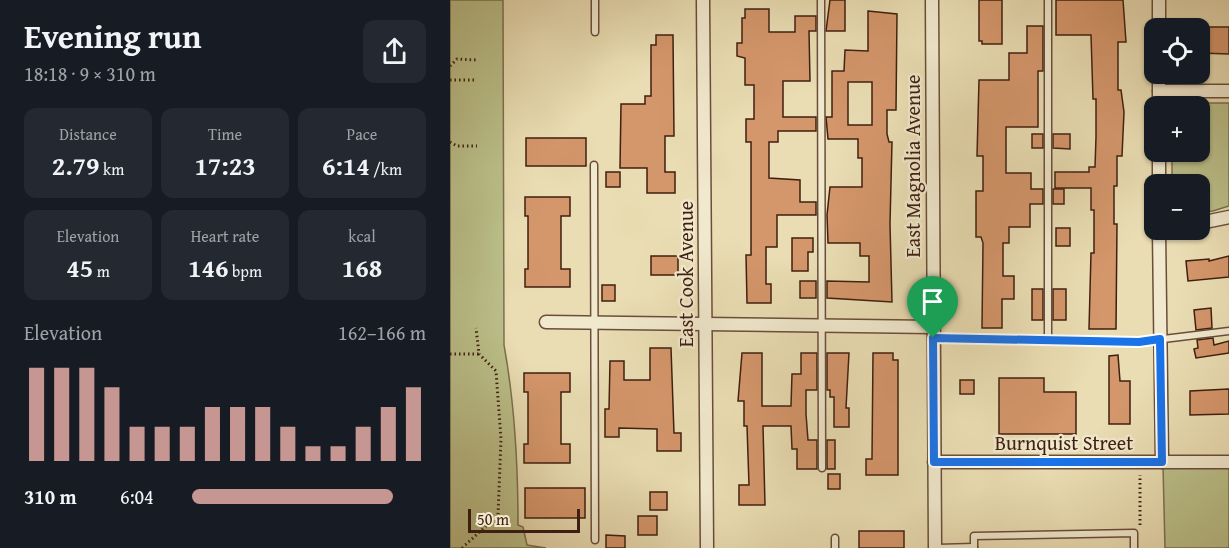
<!DOCTYPE html>
<html lang="en">
<head>
<meta charset="utf-8">
<style>
  body { margin:0; font-family:"Gentium Book Plus",serif; background:#242831; color:#f1f3f6; height:100vh; display:flex; flex-direction:column; font-size:22px; white-space:nowrap }
  * { box-sizing:border-box; margin:0 }
  p { font-size:20px; color:#9ea1a6 }
  .icon { flex:none; width:33px; height:33px; fill:none; stroke:currentColor; stroke-width:2; stroke-linecap:round; stroke-linejoin:round }
  .map { position:relative; flex:1; overflow:hidden }
  .side { display:flex; flex-direction:column; background:#171b24; width:450px }
  .side>* { flex:none }
  .tools { position:absolute; left:694px; top:18px; display:grid; gap:12px }
  .tools a { display:grid; place-items:center; width:66px; height:66px; border-radius:12px; background:#171b24; box-shadow:0 2px 4px #0004; font-size:30px }
  .scale { position:absolute; left:18px; bottom:15px; width:112px; box-sizing:border-box; padding-left:6px; border:3px solid #3f1f11; border-top:0; font-size:16px; line-height:21px; white-space:nowrap; color:#3f1f11; -webkit-text-stroke:4px #f1e9ce; paint-order:stroke }
  .pin { position:absolute; display:grid; place-items:center; width:51px; height:51px; color:#fff; margin:-62px -26px; border-radius:50% 50% 50% 0; rotate:-45deg; box-shadow:0 0 6px #0007 }
  .pin .icon { rotate:45deg }
  .round { display:grid; place-items:center; flex:none; width:63px; height:63px; border-radius:12px; background:#242831 }
  .summary { display:flex; align-items:center; justify-content:space-between; height:102px; padding:0 24px }
  h1 { font-size:33px; font-weight:700; line-height:45px }
  .metrics { display:grid; grid-template-columns:repeat(3,1fr); gap:9px; height:102px; padding:6px 24px }
  .metrics div { display:grid; align-content:center; border-radius:12px; background:#242831; text-align:center }
  .metrics b { font-size:26px; font-weight:700 }
  .metrics small { font-size:16px; font-weight:400 }
  .metrics p { font-size:16px }
  .chart { height:168px; padding:12px 24px }
  .chart p { display:flex; justify-content:space-between }
  .chart svg { width:100%; height:108px; margin-top:6px; stroke:#c59692; stroke-width:6 }
  ul { padding:0 24px; list-style:none; font-size:20px }
  li { display:grid; grid-template-columns:96px 72px 1fr; align-items:center; height:45px }
  li i { height:15px; border-radius:8px; background:#c59692 }
  main { display:flex; flex:1; min-height:0 }
  .map>svg:first-child { display:block }
  .green { fill:#bbc08a; stroke:#7d704e; stroke-width:1.5 }
  .building { fill:#d4966b; stroke:#3f1f11; stroke-width:1.5; fill-rule:evenodd }
  .lines { fill:none; stroke-linecap:round; stroke-linejoin:round }
  .service-casing { stroke:#6a4e3a; stroke-width:9 }
  .minor-casing { stroke:#6a4e3a; stroke-width:15 }
  .path { stroke:#3f1f11; stroke-width:3; stroke-dasharray:1.5 3; stroke-linecap:butt }
  .service { stroke:#f1e9ce; stroke-width:6 }
  .minor { stroke:#f1e9ce; stroke-width:12 }
  .route-casing { stroke:#fff; stroke-width:12 }
  .route { stroke:#1a73e8; stroke-width:8 }
  .labels { text-anchor:middle; stroke-width:4.5; stroke-linejoin:round; paint-order:stroke }
  .street-label { font-size:20px; fill:#3f1f11; stroke:#f1e9ce }
</style>
</head>
<body>
<main>
<section class="side">
<div class="summary"><div><h1>Evening run</h1><p>18:18 · 9 × 310 m</p></div><a class="round"><svg class="icon" aria-label="share" viewBox="0 0 24 24"><path d="M12 15V3M7 8l5-5 5 5M5 13v7h14v-7"/></svg></a></div>
<div class="metrics">
<div><p>Distance</p><b>2.79<small> km</small></b></div>
<div><p>Time</p><b>17:23</b></div>
<div><p>Pace</p><b>6:14<small> /km</small></b></div>
</div>
<div class="metrics">
<div><p>Elevation</p><b>45<small> m</small></b></div>
<div><p>Heart rate</p><b>146<small> bpm</small></b></div>
<div><p>kcal</p><b>168</b></div>
</div>
<div class="chart"><p><span>Elevation</span>162–166 m</p>
<svg viewBox="0 0 160 44" preserveAspectRatio="none"><path d="M5 44V6M15 44V6M25 44V6M35 44V14M45 44V30M55 44V30M65 44V30M75 44V22M85 44V22M95 44V22M105 44V30M115 44V38M125 44V38M135 44V30M145 44V22M155 44V14"/></svg>
</div>
<ul>
<li><b>310 m</b>6:04<i style="width:86%"></i></li>
</ul>
</section>
<div class="map">
<svg width="779" height="548" viewBox="0 0 779 548">
  <rect width="100%" height="100%" fill="#eaddb3"/>
  <filter id="stains"><feTurbulence type="fractalNoise" baseFrequency=".00333" numOctaves="4"/><feColorMatrix values="0 0 0 0 .2 0 0 0 0 .09 0 0 0 0 .02 0 0 0 .5 -.17"/></filter>
  <radialGradient id="worn" r=".72"><stop offset=".6" stop-color="#630" stop-opacity="0"/><stop offset="1" stop-color="#630" stop-opacity=".3"/></radialGradient>
  <g class="green">
    <path d="M0 0H53L54 345C65 405 68 464 68 525L73 527 77 545 96 548H0Z"/>
    <path d="M721 103H779V206L763 211 750 212V184H722V152H750V106H721Z"/>
    <path d="M713 466 779 467V548H715Z"/>
  </g>
  <g class="building">
    <path d="M380 0H395V31H376Z"/>
    <path d="M529 0H552V44H532V41H529Z"/>
    <path d="M606 0H673L676 42H668V90H671L674 112 672 156H667V186H664V224H667L666 329H639L641 253H644V210H641V188H605V172H639V167H645L646 137V99H643L641 35H606Z"/>
    <path d="M295 9H319V32H345V16H366V31H359L360 81H333V117H366V131H328V142H319V178L350 180V202H366V215H327V247H316V284H321V303H297L296 255H301V142H296V119H304V85H295V58L287 56V43H292V18H295Z"/>
    <path d="M418 11 447 14 446 110H437V134L439 142H442L440 224 442 302 377 298V281L419 282V256H410V243H378L377 215 380 187H412V158H408V139H378L376 117H382V71H394L395 50 418 51ZM398 82H422V125H398Z"/>
    <path d="M577 26H593V71H588V127H556V173H581V189H593V204H580V227H559V243H553V276H564V299H552V328H532L533 243 531 237H526V191H533V156H527L529 80H559V53H577Z"/>
    <path d="M750 27H779V54L750 53Z"/>
    <path d="M206 35H223L224 136H215V172H225V193H197V168H170L171 104H195V96H201V45H206Z"/>
    <rect x="582" y="134" width="11" height="14"/>
    <path d="M603 134H620V149L603 148Z"/>
    <rect x="76" y="138" width="60" height="28"/>
    <rect x="156" y="172" width="14" height="15"/>
    <rect x="603" y="189" width="11" height="15"/>
    <path d="M75 197H120V216H111V269H120V287H75V269H78V216H75Z"/>
    <rect x="606" y="228" width="14" height="18"/>
    <path d="M342 238H363V252H358V271H342Z"/>
    <rect x="201" y="256" width="27" height="19"/>
    <path d="M779 256V277L738 281 736 261 759 259V261Z"/>
    <rect x="350" y="281" width="16" height="17"/>
    <rect x="152" y="285" width="13" height="16"/>
    <rect x="582" y="289" width="11" height="31"/>
    <rect x="603" y="289" width="13" height="31"/>
    <path d="M761 308 762 328 746 330 744 310Z"/>
    <path d="M763 338 764 345 779 341V353L746 358 744 349 748 348 747 340Z"/>
    <path d="M200 348H221L224 433H231V451H207V429L169 428V437H155V409H159L160 361H174V380H200Z"/>
    <path d="M292 353H312V406H341L342 374H351V353H367V390H356V414L358 440H367V469H347V449H342L341 426H313L315 505H289V485H299L297 426H294V401H288Z"/>
    <path d="M377 353H399L396 408H399V427H384V397H380V390H377Z"/>
    <path d="M423 353H443V360H448V475H416V459H422Z"/>
    <path d="M668 355 670 381H680V424H659V356Z"/>
    <path d="M74 373H120V392H111V444H120V463H74V444H78V392H74Z"/>
    <path d="M549 378H594V392H626V434H549Z"/>
    <rect x="510" y="380" width="14" height="14"/>
    <path d="M779 389V414L740 415V391Z"/>
    <rect x="377" y="440" width="8" height="29"/>
    <rect x="378" y="474" width="12" height="15"/>
    <rect x="75" y="488" width="60" height="30"/>
    <rect x="200" y="492" width="17" height="18"/>
    <rect x="188" y="516" width="19" height="19"/>
    <rect x="409" y="531" width="45" height="17"/>
    <path d="M156 535 175 536V548H156Z"/>
  </g>
  <g class="lines">
    <defs>
      <g id="service">
        <path d="M145 0V32"/>
        <path d="M371 0 372 468"/>
        <path d="M144 165 145 540"/>
        <path d="M483 338 689 342 779 331"/>
        <path d="M598 340V0"/>
        <path d="M385 538V548"/>
        <path d="M488 548 524 547"/>
        <path d="M524 548V536L684 533V548"/>
      </g>
      <g id="minor">
        <path d="M253 0 257 548"/>
        <path d="M482 0 485 548"/>
        <path d="M709 0V28"/>
        <path d="M709 74V106"/>
        <path d="M709 91H779"/>
        <path d="M709 152V184"/>
        <path d="M750 223 779 217"/>
        <path d="M709 230 712 462"/>
        <path d="M96 322 483 327"/>
        <path d="M484 462H779"/>
      </g>
    </defs>
    <use href="#service" class="service-casing"/>
    <use href="#minor" class="minor-casing"/>
    <g class="path">
      <path d="M0 66 7 59 27 60"/>
      <path d="M0 80H27"/>
      <path d="M0 142 7 146H27"/>
      <path d="M0 354H29"/>
      <path d="M690 525V475"/>
      <path d="M12 548 48 515 51 439 46 371 29 354 26 328"/>
    </g>
    <use href="#service" class="service"/>
    <use href="#minor" class="minor"/>
  </g>
  <g class="lines">
    <defs>
      <path id="route" d="M483 338 689 342 710 339 712 462H484Z"/>
    </defs>
    <use href="#route" class="route-casing"/>
    <use href="#route" class="route"/>
  </g>
  <g class="labels">
    <g class="street-label">
      <text transform="translate(463 166) rotate(-90)" y="7">East Magnolia Avenue</text>
      <text transform="translate(236 274) rotate(-90)" y="7">East Cook Avenue</text>
      <text x="614" y="450">Burnquist Street</text>
    </g>
  </g>
  <rect width="100%" height="100%" filter="url(#stains)"/>
  <rect width="100%" height="100%" fill="url(#worn)"/>
</svg>
<div class="tools">
<a><svg class="icon" aria-label="locate" viewBox="0 0 24 24"><circle cx="12" cy="12" r="6"/><path d="M12 2v4M12 18v4M2 12h4M18 12h4"/></svg></a>
<a>+</a>
<a>−</a>
</div>
<div class="scale">50 m</div>
<div class="pin" style="left:483px;top:338px;background:#1e9e55"><svg class="icon" aria-label="arrive" viewBox="0 0 24 24"><path d="M6 21V4h12l-3 4 3 4H6"/></svg></div>
</div>
</main>
</body>
</html>
